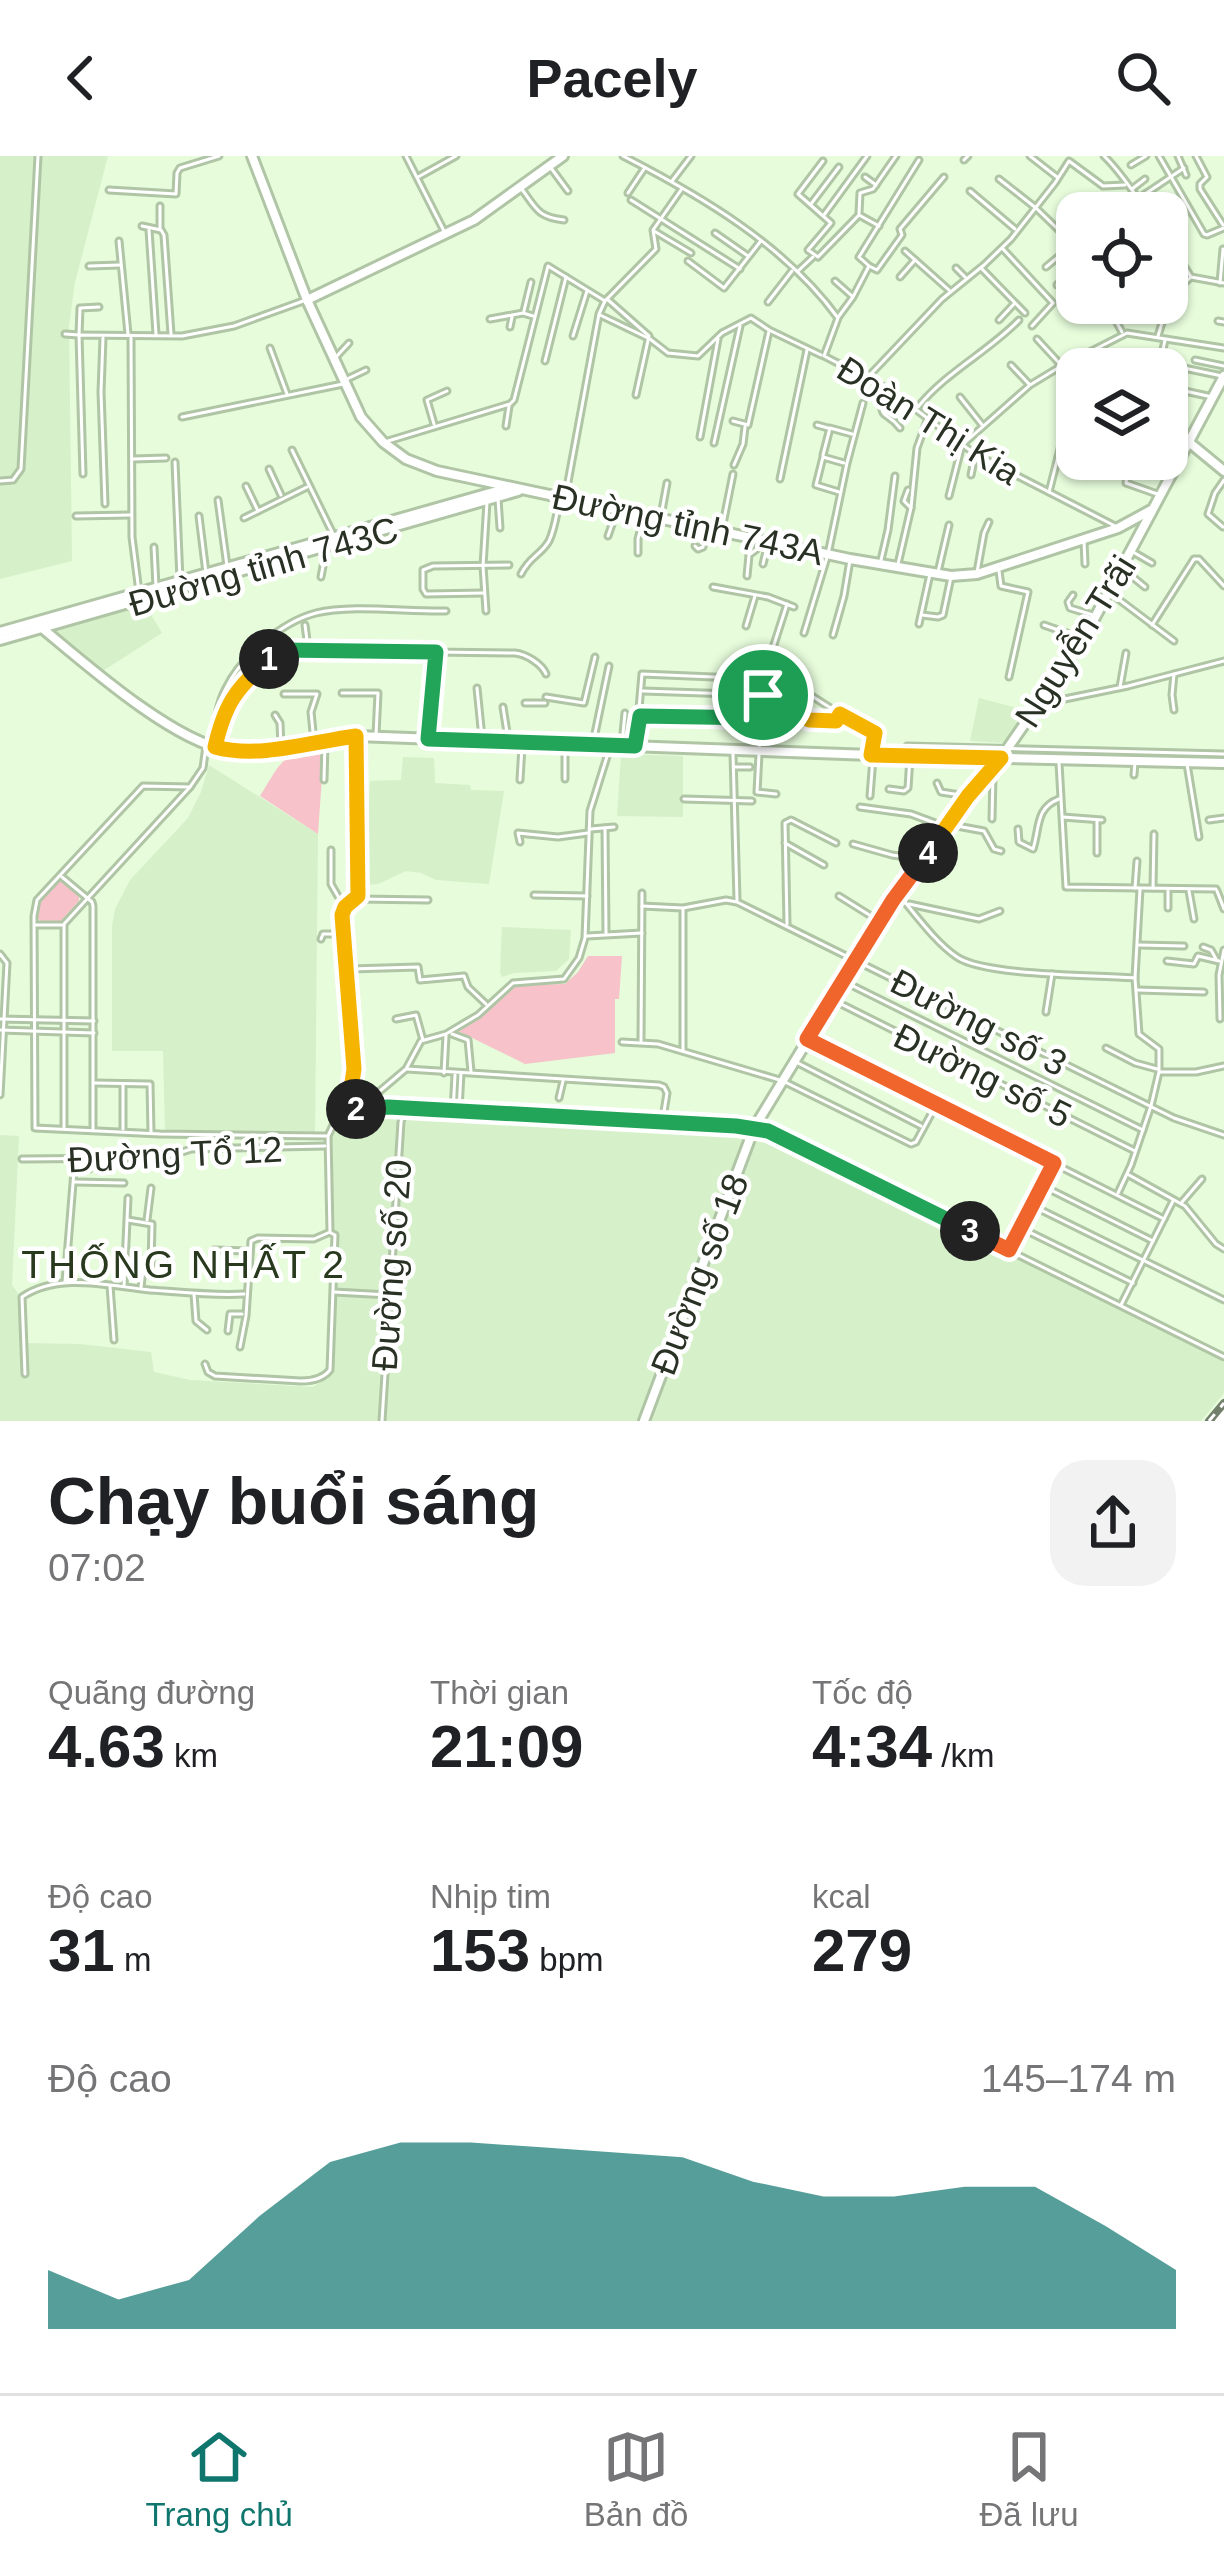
<!DOCTYPE html>
<html lang="vi">
<head>
<meta charset="utf-8">
<style>
  body { margin:0; font-family:Helvetica,sans-serif; background:#f2f2f2; color:#202124; height:100vh; display:flex; flex-direction:column; font-size:45px; white-space:nowrap }
  * { box-sizing:border-box; margin:0 }
  p { font-size:39px; color:#757577 }
  .icon { flex:none; width:66px; height:66px; fill:none; stroke:currentColor; stroke-width:2; stroke-linecap:round; stroke-linejoin:round }
  .map { position:relative; height:1265px; overflow:hidden }
  .side { display:flex; flex-direction:column; background:#fff; flex:1 }
  .side>* { flex:none }
  .controls { position:absolute; left:1056px; top:36px; display:grid; gap:24px }
  .controls a { display:grid; place-items:center; width:132px; height:132px; border-radius:24px; background:#fff; box-shadow:0 3px 9px #0004; font-size:60px }
  .pin { position:absolute; display:grid; place-items:center; width:102px; height:102px; color:#fff; margin:-51px; border:6px solid #fff; border-radius:50%; box-shadow:0 3px 12px #0007 }
  .km { position:absolute; width:60px; height:60px; margin:-30px; border-radius:50%; background:#222; color:#fff; font-size:33px; line-height:60px; text-align:center }
  .round { display:grid; place-items:center; flex:none; width:126px; height:126px; border-radius:36px; background:#f2f2f2 }
  .summary { display:flex; align-items:center; justify-content:space-between; height:204px; padding:0 48px }
  h1 { font-size:66px; font-weight:700; line-height:90px }
  .figures { display:grid; grid-template-columns:repeat(3,1fr); gap:18px; height:204px; padding:12px 48px }
  .figures div { display:grid; align-content:center }
  .figures b { font-size:60px; font-weight:700 }
  .figures small { font-size:33px; font-weight:400 }
  .figures p { font-size:33px }
  .chart { height:336px; padding:24px 48px }
  .chart p { display:flex; justify-content:space-between }
  .chart svg { width:100%; height:216px; margin-top:12px; fill:#0f766e; opacity:.7 }
  header { display:flex; justify-content:space-between; align-items:center; height:156px; padding:0 48px; background:#fff; font-size:54px; font-weight:700 }
  .menu { display:flex; justify-content:space-around; align-items:center; height:168px; border-top:3px solid #e0e0e0; background:#fff; font-size:33px; color:#757577 }
  .menu a { display:grid; justify-items:center; gap:6px }
  .menu .selected { color:#0f766e }
  .map>svg:first-child { display:block }
  .built { fill:#d6f0c9 }
  .green { fill:#f7c2ca }
  .lines { fill:none; stroke-linecap:round; stroke-linejoin:round }
  .street-casing { stroke:#b0c5a5; stroke-width:9 }
  .secondary-casing { stroke:#b0c5a5; stroke-width:14 }
  .street { stroke:#fff; stroke-width:3 }
  .secondary { stroke:#fff; stroke-width:8 }
  .rail-casing { stroke:#72806b; stroke-width:8 }
  .rail { stroke:#fff; stroke-width:3; stroke-dasharray:9; stroke-linecap:butt }
  .split-1-casing { stroke:#fff; stroke-width:24 }
  .split-2-casing { stroke:#fff; stroke-width:24 }
  .split-3-casing { stroke:#fff; stroke-width:24 }
  .split-4-casing { stroke:#fff; stroke-width:24 }
  .split-5-casing { stroke:#fff; stroke-width:24 }
  .split-1 { stroke:#22a559; stroke-width:15 }
  .split-2 { stroke:#f5b400; stroke-width:15 }
  .split-3 { stroke:#22a559; stroke-width:15 }
  .split-4 { stroke:#f0652b; stroke-width:15 }
  .split-5 { stroke:#f5b400; stroke-width:15 }
  .labels { text-anchor:middle; stroke-width:9; stroke-linejoin:round; paint-order:stroke }
  .street-label { font-size:36px; fill:#293124; stroke:#fff }
  .neighbourhood-label { font-size:39px; letter-spacing:3px; fill:#28391e; stroke:#fff }
</style>
</head>
<body>
<header><svg class="icon" aria-label="back" viewBox="0 0 24 24"><path d="M15 5l-7 7 7 7"/></svg>Pacely<svg class="icon" aria-label="search" viewBox="0 0 24 24"><circle cx="10" cy="10" r="6"/><path d="M15 15l6 6"/></svg></header>
<div class="map">
<svg width="1224" height="1265" viewBox="0 0 1224 1265">
  <rect width="100%" height="100%" fill="#e6fcdb"/>
  <g class="built">
    <path d="M0 0H108L75 126 69 170 72 405 0 423Z"/>
    <path d="M145 449 162 477 98 518 52 475Z"/>
    <path d="M979 542 1028 555 1005 587 970 585Z"/>
    <path d="M621 598 683 600V661L617 660Z"/>
    <path d="M403 601 434 602 435 627 470 629 471 634 504 635 489 728 436 724 421 717 406 715 378 728 364 729 370 625 401 624Z"/>
    <path d="M209 609 318 678 315 977 165 974 163 895H112V770L115 753 130 724 188 662 201 636Z"/>
    <path d="M502 771 571 774 569 803 556 815 514 817 502 821 500 816Z"/>
    <path d="M351 954 721 978 763 985 1224 1197V1237L1201 1265H0V979L19 980 12 1129 20 1140 24 1187 80 1188 151 1196 154 1216 190 1224 313 1231 331 1219 333 1089 326 1056 330 981 333 969Z"/>
  </g>
  <g class="green">
    <path d="M324 592 318 678 260 640C282 605 280 598 324 592Z"/>
    <path d="M63 725 79 741V745L60 766 40 765 37 761 39 746 57 726Z"/>
    <path d="M588 800H622L619 843H615V897L525 908 456 874 485 854 513 829 565 828 578 816Z"/>
  </g>
  <g class="lines">
    <defs>
      <g id="street">
        <path d="M406 0 445 77"/>
        <path d="M623 0C701 40 785 89 838 162L824 200 890 234 975 298 1117 371"/>
        <path d="M1030 0 1057 21"/>
        <path d="M1104 0C1122 17 1133 37 1149 57"/>
        <path d="M1159 0 1204 78 1207 79 1224 72"/>
        <path d="M1178 0 1186 19"/>
        <path d="M1196 0 1207 21 1200 28V33L1223 69"/>
        <path d="M964 4 968 0"/>
        <path d="M823 5 798 38 831 67 808 94 818 101 859 59 879 70"/>
        <path d="M1131 9 1146 0"/>
        <path d="M551 12 568 35"/>
        <path d="M418 21 456 0"/>
        <path d="M865 21 876 29"/>
        <path d="M999 23 1036 52 1066 81"/>
        <path d="M672 25 691 0"/>
        <path d="M521 32C536 52 537 61 564 64"/>
        <path d="M1132 33 1145 23"/>
        <path d="M109 34 176 38 177 17 180 12 219 0"/>
        <path d="M970 35 1015 73"/>
        <path d="M628 37 644 13"/>
        <path d="M1139 42 1184 12"/>
        <path d="M631 44 740 113"/>
        <path d="M811 48 839 11"/>
        <path d="M859 57 860 37 873 33 896 0"/>
        <path d="M824 59 867 0"/>
        <path d="M142 70 161 74 164 79 171 178"/>
        <path d="M160 72V50"/>
        <path d="M149 74 156 178"/>
        <path d="M654 75 691 97"/>
        <path d="M715 77 748 100"/>
        <path d="M1167 82 1191 121 1224 127"/>
        <path d="M119 85 128 178"/>
        <path d="M1003 93 1053 147 1032 170"/>
        <path d="M905 95 949 134"/>
        <path d="M688 105 724 132 760 86"/>
        <path d="M868 109 859 101 919 4"/>
        <path d="M89 110 120 109"/>
        <path d="M1046 111 1070 91 1077 99"/>
        <path d="M956 112 965 121"/>
        <path d="M982 113 1025 157"/>
        <path d="M798 115 813 101"/>
        <path d="M900 121 915 104"/>
        <path d="M835 125 852 140"/>
        <path d="M1220 127 1223 93"/>
        <path d="M1057 129 1077 109"/>
        <path d="M607 143 649 180 636 239"/>
        <path d="M768 146 792 115"/>
        <path d="M1106 147 1122 176"/>
        <path d="M524 155 531 126"/>
        <path d="M600 159 650 183 668 197 698 200 722 177 751 162 769 174 821 199"/>
        <path d="M839 160 853 141 869 110 877 114 902 79 900 73 944 21"/>
        <path d="M490 163 523 157 533 160"/>
        <path d="M999 164 1014 148"/>
        <path d="M1218 165 1224 166"/>
        <path d="M510 171 512 161"/>
        <path d="M65 178 79 179 80 152 99 151"/>
        <path d="M573 180 587 135"/>
        <path d="M1158 180 1170 140 1190 122"/>
        <path d="M103 182 101 236 105 348"/>
        <path d="M131 182 132 381 139 436"/>
        <path d="M1037 183 1061 209"/>
        <path d="M270 192 287 238"/>
        <path d="M336 201 349 187"/>
        <path d="M1195 204 1224 210"/>
        <path d="M545 205 566 121"/>
        <path d="M1160 208 1165 184"/>
        <path d="M1011 209 1029 228"/>
        <path d="M1184 212 1222 220"/>
        <path d="M1097 213 1100 194"/>
        <path d="M868 221 942 143 984 109 1011 83 1055 27 1069 5 1103 30 1125 29"/>
        <path d="M345 224 366 214"/>
        <path d="M1167 231 1212 241"/>
        <path d="M885 233C877 267 885 252 900 272"/>
        <path d="M960 241 983 270"/>
        <path d="M918 251C946 216 988 196 1019 164"/>
        <path d="M182 261 343 228"/>
        <path d="M1062 263 1077 266"/>
        <path d="M733 265 748 269 769 175"/>
        <path d="M434 268 427 244 447 235"/>
        <path d="M817 269 828 272"/>
        <path d="M506 270 509 250"/>
        <path d="M1167 277 1190 284"/>
        <path d="M700 281 718 183"/>
        <path d="M388 285 510 248 514 244 548 110 605 145"/>
        <path d="M714 287 740 170"/>
        <path d="M1167 293 1180 301"/>
        <path d="M292 294 334 380"/>
        <path d="M823 299 830 272 852 278"/>
        <path d="M133 303 166 302"/>
        <path d="M175 306 180 424"/>
        <path d="M734 309 743 288 745 271"/>
        <path d="M1128 311 1126 327 1160 339"/>
        <path d="M269 313 281 339"/>
        <path d="M83 318 79 179 182 180 234 170 306 144"/>
        <path d="M971 319 975 299"/>
        <path d="M780 323 807 194"/>
        <path d="M0 325 13 324 21 313 38 0"/>
        <path d="M246 330 258 355"/>
        <path d="M839 336 816 329 823 301 844 307"/>
        <path d="M1049 336 1062 285"/>
        <path d="M566 337 599 158 605 145 656 93 653 74 681 34"/>
        <path d="M949 340 962 289 1030 229 1058 212 1127 177 1224 192"/>
        <path d="M498 343 500 372"/>
        <path d="M218 344 227 410"/>
        <path d="M911 352 917 292 928 262"/>
        <path d="M76 360 130 359"/>
        <path d="M199 360 206 417"/>
        <path d="M661 360 667 327"/>
        <path d="M244 362 307 331"/>
        <path d="M1223 371 1208 358 1215 337 1224 324"/>
        <path d="M722 373 733 318"/>
        <path d="M608 380 617 354"/>
        <path d="M1084 385 1085 408"/>
        <path d="M695 390 698 393 703 391 706 373"/>
        <path d="M154 391 156 431"/>
        <path d="M1133 396 1152 407"/>
        <path d="M638 397V383L644 360"/>
        <path d="M881 404 888 374 895 320"/>
        <path d="M763 408 768 387"/>
        <path d="M898 408 911 352 904 345 908 334"/>
        <path d="M1123 413 1145 431"/>
        <path d="M999 415 1001 430 1028 436 1009 521"/>
        <path d="M938 416 949 369"/>
        <path d="M977 416 984 377 989 366"/>
        <path d="M521 418C530 400 541 399 549 385 555 373 557 355 560 342"/>
        <path d="M747 420 749 399 757 393 759 385"/>
        <path d="M321 421 326 394"/>
        <path d="M713 431 768 441 794 451"/>
        <path d="M1109 436 1174 485"/>
        <path d="M484 437 426 438 423 433V414L433 410 509 409"/>
        <path d="M1073 439 1068 446 1070 452 1093 459"/>
        <path d="M486 455 483 410 487 346"/>
        <path d="M922 459 938 461 943 459 951 421"/>
        <path d="M919 468 930 418"/>
        <path d="M305 469 308 492"/>
        <path d="M1044 469 1081 482"/>
        <path d="M1152 469 1194 403H1199L1224 430"/>
        <path d="M746 470 755 440"/>
        <path d="M804 477 828 398 847 307 863 247"/>
        <path d="M833 479 844 440 850 404"/>
        <path d="M1120 531 1126 497"/>
        <path d="M477 532 482 582"/>
        <path d="M643 535 763 539 772 540 807 563"/>
        <path d="M342 537H378L376 579"/>
        <path d="M284 538H317L311 556 314 586"/>
        <path d="M546 541 584 547 595 501"/>
        <path d="M525 547H545"/>
        <path d="M1045 547 1128 530 1224 505"/>
        <path d="M503 551 508 583"/>
        <path d="M1174 554 1172 539 1174 518"/>
        <path d="M275 559 280 567 281 592"/>
        <path d="M640 560 836 565 840 558 768 512"/>
        <path d="M843 560 875 577 870 640"/>
        <path d="M429 577 436 497"/>
        <path d="M593 587 609 510"/>
        <path d="M636 587 642 518 761 523"/>
        <path d="M212 588C215 570 217 550 225 534 240 502 281 466 316 457 352 448 407 456 446 455"/>
        <path d="M622 588 625 557"/>
        <path d="M215 590 223 556 232 542 281 494 515 497C526 498 542 508 546 518"/>
        <path d="M907 590 1224 598"/>
        <path d="M733 598 737 744"/>
        <path d="M1059 607 1066 731 1216 733"/>
        <path d="M1187 608 1199 681"/>
        <path d="M734 611H750"/>
        <path d="M1134 619 1135 606"/>
        <path d="M565 623V589"/>
        <path d="M324 624 325 587"/>
        <path d="M520 624 522 590"/>
        <path d="M937 627 941 636 967 640"/>
        <path d="M190 631 143 630 37 744 34 760 35 972 160 978 326 980"/>
        <path d="M889 633 904 635 908 632 910 601"/>
        <path d="M776 638 757 636 763 523 787 448"/>
        <path d="M684 643 752 645"/>
        <path d="M860 651 911 658 946 671"/>
        <path d="M1063 661 1102 664"/>
        <path d="M992 663 993 619"/>
        <path d="M1209 664 1224 662"/>
        <path d="M952 666 957 670 984 675 994 693 1001 695"/>
        <path d="M605 672 606 777"/>
        <path d="M591 673 614 671"/>
        <path d="M1018 673 1019 686 1033 693C1040 672 1035 652 1059 643"/>
        <path d="M520 686 518 677 558 681 588 677"/>
        <path d="M785 687 824 709"/>
        <path d="M853 688 892 699 921 703"/>
        <path d="M331 694V728L343 749"/>
        <path d="M1097 697V665"/>
        <path d="M62 721 92 746 93 750V973"/>
        <path d="M1135 732 1137 705"/>
        <path d="M1153 732 1154 678"/>
        <path d="M1168 735V752"/>
        <path d="M1189 735 1194 763"/>
        <path d="M1217 735 1224 753"/>
        <path d="M534 739 587 740"/>
        <path d="M899 739C917 760 935 786 957 801 985 820 1096 819 1135 822"/>
        <path d="M839 740 879 765"/>
        <path d="M358 743 428 744"/>
        <path d="M909 748 979 763 1000 755"/>
        <path d="M642 750 683 752 726 744 737 746 1174 962 1224 979"/>
        <path d="M683 753V894"/>
        <path d="M787 768 785 667 791 664 836 687"/>
        <path d="M36 769H62"/>
        <path d="M587 780 642 777"/>
        <path d="M321 783 323 778H342"/>
        <path d="M1139 789 1184 790"/>
        <path d="M1203 791 1211 794 1216 803"/>
        <path d="M0 798 7 807 0 939"/>
        <path d="M1167 805 1194 808 1198 800 1219 805"/>
        <path d="M350 813 418 811 420 824 464 820 468 831 486 848"/>
        <path d="M843 825 1143 974"/>
        <path d="M1138 834 1204 836"/>
        <path d="M833 844 1135 995"/>
        <path d="M1046 856 1052 818"/>
        <path d="M0 863 94 865"/>
        <path d="M396 863 416 859 423 884"/>
        <path d="M1220 863 1219 819 1224 794"/>
        <path d="M0 874 94 877"/>
        <path d="M452 878 468 884 471 916"/>
        <path d="M808 884 1164 1063"/>
        <path d="M641 885 642 737"/>
        <path d="M622 886 658 888 783 925 911 988 916 986 936 949"/>
        <path d="M1106 892 1135 907 1157 913"/>
        <path d="M796 906 921 970"/>
        <path d="M407 913 659 929 664 931 667 937 662 968"/>
        <path d="M1160 916H1196L1224 910"/>
        <path d="M444 917 446 880"/>
        <path d="M95 927 150 928 151 977"/>
        <path d="M123 929V973"/>
        <path d="M559 942 563 925"/>
        <path d="M361 951 406 913 421 885 446 878 478 859 513 827 564 823 579 802 585 782 590 655 610 591"/>
        <path d="M348 954 354 913 342 759 345 751 359 740 356 582"/>
        <path d="M459 954 461 917"/>
        <path d="M453 956 455 919"/>
        <path d="M64 971V768L190 631 203 612 206 590"/>
        <path d="M22 1003 138 1002 176 998 191 993 325 990"/>
        <path d="M1129 1019 1185 1050 1216 1088 1224 1093"/>
        <path d="M75 1026 124 1027"/>
        <path d="M1043 1030 1153 1085"/>
        <path d="M1118 1037 1131 1009 1151 950 1159 916V893L1139 878 1135 822 1140 733"/>
        <path d="M1182 1046 1202 1023"/>
        <path d="M1033 1050 1224 1144"/>
        <path d="M128 1064 152 1068 151 1110 149 1113 143 1114 141 1131"/>
        <path d="M147 1064 151 1032"/>
        <path d="M1021 1072 1133 1127"/>
        <path d="M1010 1093 1052 1011"/>
        <path d="M214 1094 248 1095"/>
        <path d="M65 1126 74 1015 89 1013 90 1006"/>
        <path d="M110 1130 114 1184"/>
        <path d="M124 1130 128 1042"/>
        <path d="M334 1136 389 1139"/>
        <path d="M194 1138 196 1165 207 1174"/>
        <path d="M1121 1149 1173 1045"/>
        <path d="M228 1175 230 1158H242"/>
        <path d="M240 1191 246 1160 251 1085 258 1082 314 1083 330 1076 328 980 334 967 349 954 388 951 737 970 768 975 1224 1201"/>
        <path d="M205 1208 208 1216 215 1220 301 1225C312 1225 323 1223 330 1214L335 1079 331 1077"/>
        <path d="M25 1218 22 1141C59 1116 108 1130 150 1134 180 1136 214 1140 244 1138"/>
        <path d="M382 1265 401 966 404 956"/>
      </g>
      <g id="secondary">
        <path d="M252 0 307 144 361 261 383 286 406 303 437 315 850 403 951 420 977 418 1118 372 1153 353 1224 220"/>
        <path d="M307 144 474 64 563 0"/>
        <path d="M1190 287 1224 315"/>
        <path d="M36 467C81 504 171 585 227 594 269 600 314 586 356 580L871 599 1224 607"/>
        <path d="M0 476 511 331"/>
        <path d="M0 484 518 335"/>
        <path d="M644 1265 754 972 893 744 969 640 1001 602 1085 480 1152 355"/>
        <path d="M1219 1265 1224 1258"/>
      </g>
    </defs>
    <use href="#street" class="street-casing"/>
    <use href="#secondary" class="secondary-casing"/>
    <use href="#street" class="street"/>
    <use href="#secondary" class="secondary"/>
    <defs>
      <path id="rail" d="M1209 1265 1224 1247"/>
    </defs>
    <use href="#rail" class="rail-casing"/>
    <use href="#rail" class="rail"/>
  </g>
  <g class="lines">
    <defs>
      <path id="split-1" d="M269 503 281 494 436 496 428 583 635 590 640 560 760 562 763 539"/>
      <path id="split-2" d="M269 503C236 533 225 547 215 591 259 603 311 586 356 580L358 740 345 751 342 759 354 913 348 954 356 953"/>
      <path id="split-3" d="M356 953 388 951 736 970 768 975 970 1075"/>
      <path id="split-4" d="M928 697 893 744 807 883 1054 1007 1009 1094 970 1075"/>
      <path id="split-5" d="M763 539 772 541 809 564 836 565 840 558 875 577 871 599 1001 602 968 640 928 697"/>
    </defs>
    <use href="#split-1" class="split-1-casing"/>
    <use href="#split-2" class="split-2-casing"/>
    <use href="#split-3" class="split-3-casing"/>
    <use href="#split-4" class="split-4-casing"/>
    <use href="#split-5" class="split-5-casing"/>
    <use href="#split-1" class="split-1"/>
    <use href="#split-2" class="split-2"/>
    <use href="#split-3" class="split-3"/>
    <use href="#split-4" class="split-4"/>
    <use href="#split-5" class="split-5"/>
  </g>
  <g class="labels">
    <g class="street-label">
      <text transform="translate(929 264) rotate(32)" y="13">Đoàn Thị Kia</text>
      <text transform="translate(688 368) rotate(12)" y="13">Đường tỉnh 743A</text>
      <text transform="translate(263 410) rotate(-16)" y="13">Đường tỉnh 743C</text>
      <text transform="translate(1075 485) rotate(-58)" y="13">Nguyễn Trãi</text>
      <text transform="translate(979 866) rotate(27)" y="13">Đường số 3</text>
      <text transform="translate(983 919) rotate(26)" y="13">Đường số 5</text>
      <text transform="translate(175 998) rotate(-3)" y="13">Đường Tổ 12</text>
      <text transform="translate(391 1109) rotate(-86)" y="13">Đường số 20</text>
      <text transform="translate(699 1118) rotate(-69)" y="13">Đường số 18</text>
    </g>
    <g class="neighbourhood-label">
      <text x="184" y="1122">THỐNG NHẤT 2</text>
    </g>
  </g>
</svg>
<div class="controls">
<a><svg class="icon" aria-label="locate" viewBox="0 0 24 24"><circle cx="12" cy="12" r="6"/><path d="M12 2v4M12 18v4M2 12h4M18 12h4"/></svg></a>
<a><svg class="icon" aria-label="layers" viewBox="0 0 24 24"><path d="M12 4l9 5-9 5-9-5zM3 14l9 5 9-5"/></svg></a>
</div>
<div class="pin" style="left:763px;top:539px;background:#1e9e55"><svg class="icon" aria-label="arrive" viewBox="0 0 24 24"><path d="M6 21V4h12l-3 4 3 4H6"/></svg></div>
<b class="km" style="left:269px;top:503px">1</b>
<b class="km" style="left:356px;top:953px">2</b>
<b class="km" style="left:970px;top:1075px">3</b>
<b class="km" style="left:928px;top:697px">4</b>
</div>
<section class="side">
<div class="summary"><div><h1>Chạy buổi sáng</h1><p>07:02</p></div><a class="round"><svg class="icon" aria-label="share" viewBox="0 0 24 24"><path d="M12 15V3M7 8l5-5 5 5M5 13v7h14v-7"/></svg></a></div>
<div class="figures">
<div><p>Quãng đường</p><b>4.63<small> km</small></b></div>
<div><p>Thời gian</p><b>21:09</b></div>
<div><p>Tốc độ</p><b>4:34<small> /km</small></b></div>
</div>
<div class="figures">
<div><p>Độ cao</p><b>31<small> m</small></b></div>
<div><p>Nhịp tim</p><b>153<small> bpm</small></b></div>
<div><p>kcal</p><b>279</b></div>
</div>
<div class="chart"><p><span>Độ cao</span>145–174 m</p>
<svg viewBox="0 0 160 44" preserveAspectRatio="none"><path d="M0 44V32L10 38L20 34L30 21L40 10L50 6L60 6L70 7L80 8L90 9L100 14L110 17L120 17L130 15L140 15L150 23L160 32V44z"/></svg>
</div>
</section>
<nav class="menu">
<a class="selected"><svg class="icon" aria-label="home" viewBox="0 0 24 24"><path d="M3 11l9-7 9 7M6 9v11h12V9"/></svg>Trang chủ</a>
<a><svg class="icon" aria-label="map" viewBox="0 0 24 24"><path d="M3 6l6-2 6 2 6-2v14l-6 2-6-2-6 2zM9 4v14M15 6v14"/></svg>Bản đồ</a>
<a><svg class="icon" aria-label="saved" viewBox="0 0 24 24"><path d="M7 4h10v16l-5-4-5 4z"/></svg>Đã lưu</a>
</nav>
</body>
</html>
